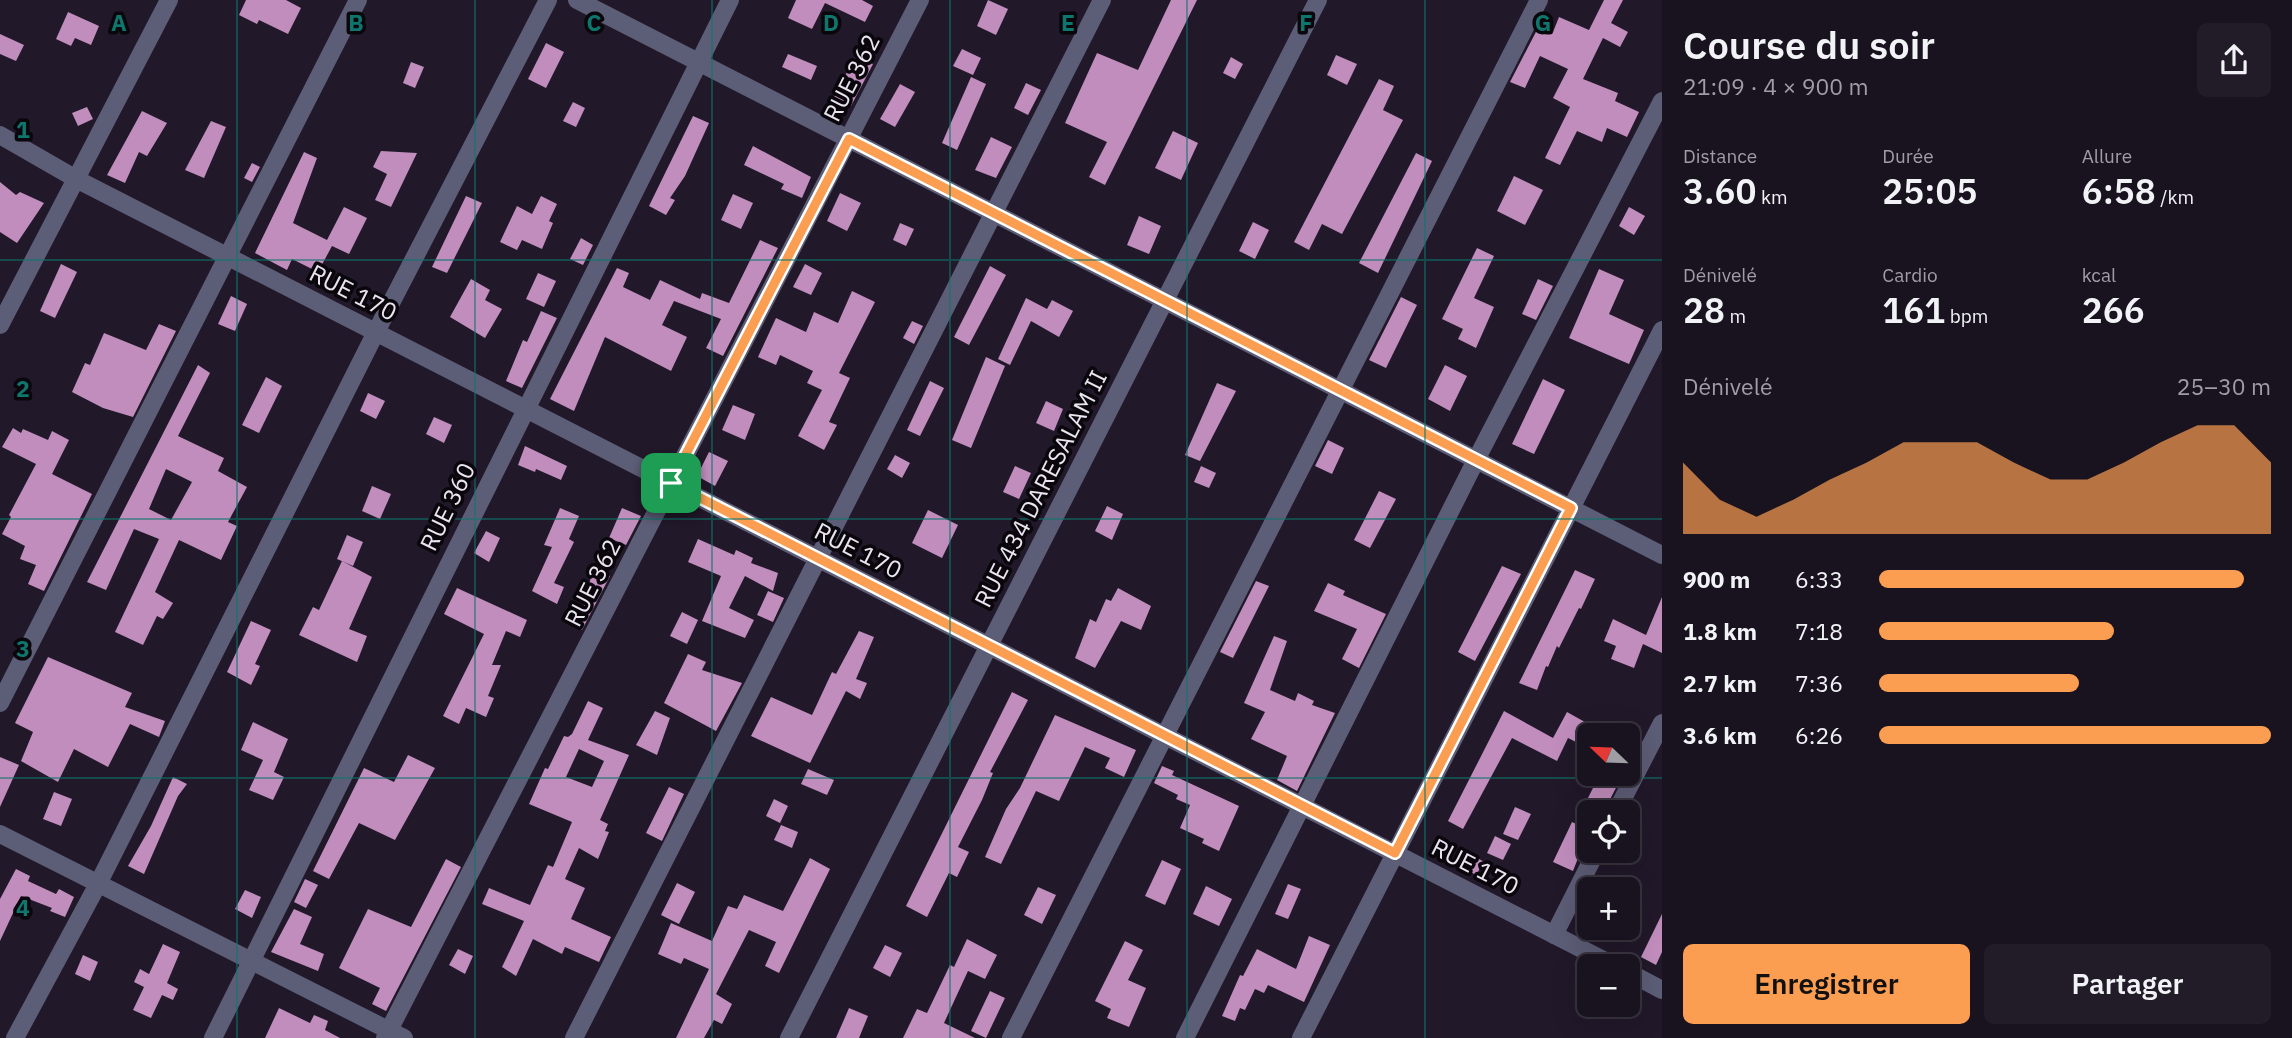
<!DOCTYPE html>
<html lang="fr">
<head>
<meta charset="utf-8">
<style>
  body { margin:0; font-family:"IBM Plex Sans",sans-serif; background:#221b28; color:#f1f3f6; height:100vh; display:flex; flex-direction:column; font-size:26px; white-space:nowrap }
  * { box-sizing:border-box; margin:0 }
  p { font-size:23px; color:#9f9ea4 }
  .icon { flex:none; width:38px; height:38px; fill:none; stroke:currentColor; stroke-width:2; stroke-linecap:round; stroke-linejoin:round }
  .map { position:relative; flex:1; overflow:hidden }
  .panel { display:flex; flex-direction:column; background:#19121f; width:630px }
  .panel>* { flex:none }
  .needle { width:46px; rotate:293deg }
  .tools { position:absolute; left:1577px; top:723px; display:grid; gap:14px }
  .tools a { display:grid; place-items:center; width:63px; height:63px; border-radius:10px; background:#19121f; box-shadow:0 7px 28px #0002,0 0 0 2px #37323d; font-size:35px }
  .pin { position:absolute; display:grid; place-items:center; width:60px; height:60px; color:#fff; margin:-30px; border-radius:14px; box-shadow:0 4px 10px #0006 }
  .round { display:grid; place-items:center; flex:none; width:74px; height:74px; border-radius:10px; background:#221b28 }
  .head { display:flex; align-items:center; justify-content:space-between; height:119px; padding:0 21px }
  h1 { font-size:38px; font-weight:600; line-height:52px }
  .stats { display:grid; grid-template-columns:repeat(3,1fr); gap:10px; height:119px; padding:7px 21px }
  .stats div { display:grid; align-content:center }
  .stats b { font-size:35px; font-weight:600 }
  .stats small { font-size:19px; font-weight:400 }
  .stats p { font-size:19px }
  .chart { height:196px; padding:14px 21px }
  .chart p { display:flex; justify-content:space-between }
  .chart svg { width:100%; height:126px; margin-top:7px; fill:#fb9e52; opacity:.7 }
  .primary-button { display:flex; gap:14px; margin-top:auto; padding:14px 21px }
  .primary-button a { flex:1; height:80px; border-radius:10px; background:#fb9e52; color:#111; font-size:28px; font-weight:600; line-height:80px; text-align:center }
  .primary-button a+a { background:#221b28; color:#f1f3f6 }
  ul { padding:0 21px; list-style:none; font-size:23px }
  li { display:grid; grid-template-columns:112px 84px 1fr; align-items:center; height:52px }
  li i { height:18px; border-radius:9px; background:#fb9e52 }
  main { display:flex; flex:1; min-height:0 }
  .map>svg:first-child { display:block }
  .building { fill:#c08dbd; fill-rule:evenodd }
  .lines { fill:none; stroke-linecap:round; stroke-linejoin:round }
  .minor { stroke:#5c5d76; stroke-width:18 }
  .route-casing { stroke:#fff; stroke-width:14 }
  .route { stroke:#fb9e52; stroke-width:9 }
  .grid { fill:none; stroke:#0f766e; stroke-width:2; stroke-opacity:0.55 }
  .labels { text-anchor:middle; stroke-width:7; stroke-linejoin:round; paint-order:stroke }
  .street-label { font-size:24px; fill:#eae4f0; stroke:#09060c }
  .grid-label { font-size:23px; text-anchor:middle; font-weight:bold; fill:#0f766e; stroke:#09060c; stroke-width:7; stroke-linejoin:round; paint-order:stroke }
</style>
</head>
<body>
<main>
<div class="map">
<svg width="1662" height="1038" viewBox="0 0 1662 1038">
  <rect width="100%" height="100%" fill="#211829"/>
  <g class="building">
    <path d="M246 0H286L301 8 288 34 259 20 257 24 239 15Z"/>
    <path d="M796 0H862L873 6 865 22 825 3 812 29 788 18Z"/>
    <path d="M988 0 1008 9 996 35 977 26Z"/>
    <path d="M1171 0H1197L1105 185 1089 177 1107 142 1065 123 1097 53 1138 70Z"/>
    <path d="M1604 0H1623L1611 23 1628 32 1620 47 1603 38 1583 79 1618 93 1615 101 1639 112 1627 137 1607 128 1602 142 1577 131 1560 165 1545 158 1570 107 1553 98 1568 69 1540 56 1525 88 1510 82 1539 26 1553 32 1559 17 1589 30Z"/>
    <path d="M68 12 99 26 91 45 75 38 71 46 56 39Z"/>
    <path d="M0 34 24 45 16 61 0 54Z"/>
    <path d="M546 43 564 52 546 88 528 79Z"/>
    <path d="M962 49 981 58 973 75 953 66Z"/>
    <path d="M788 54 817 66 811 80 782 67Z"/>
    <path d="M856 55 873 64 851 106 834 97Z"/>
    <path d="M1336 55 1357 64 1347 85 1327 75Z"/>
    <path d="M1231 57 1243 64 1235 79 1223 73Z"/>
    <path d="M411 62 424 67 415 88 403 83Z"/>
    <path d="M971 77 986 84 957 150 942 143Z"/>
    <path d="M1379 79 1394 86 1383 110 1403 120 1342 234 1322 224 1309 250 1294 242Z"/>
    <path d="M1026 83 1041 90 1028 115 1014 108Z"/>
    <path d="M900 84 915 92 895 127 880 119Z"/>
    <path d="M573 102 585 108 576 127 563 121Z"/>
    <path d="M87 107 93 119 78 126 72 113Z"/>
    <path d="M142 111 167 123 147 156 139 152 125 183 107 175Z"/>
    <path d="M693 116 709 123 685 176 670 198 675 200 666 215 649 206Z"/>
    <path d="M211 121 226 127 204 178 185 170Z"/>
    <path d="M1173 131 1198 143 1181 180 1155 168Z"/>
    <path d="M991 137 1012 147 996 178 975 170Z"/>
    <path d="M753 146 811 177 802 198 781 189 784 184 744 165Z"/>
    <path d="M381 151 417 153 391 207 375 200 387 174 373 167Z"/>
    <path d="M304 152 317 158 293 223 327 240 344 207 367 218 349 254 332 246 318 272 292 259 287 270 255 253Z"/>
    <path d="M1416 153 1432 161 1378 273 1359 263Z"/>
    <path d="M252 163 260 167 252 182 244 178Z"/>
    <path d="M1514 176 1543 190 1525 225 1497 211Z"/>
    <path d="M0 182 16 195 20 192 44 203 17 243 0 232Z"/>
    <path d="M840 193 861 203 847 231 827 221Z"/>
    <path d="M733 194 753 203 741 229 721 220Z"/>
    <path d="M466 196 482 203 447 273 432 267Z"/>
    <path d="M541 196 557 204 549 221 553 223 542 249 522 240 517 250 500 242 517 206 532 214Z"/>
    <path d="M1629 207 1645 216 1634 235 1619 226Z"/>
    <path d="M1139 216 1161 226 1149 254 1127 245Z"/>
    <path d="M1253 222 1269 230 1255 259 1239 251Z"/>
    <path d="M900 223 914 229 906 246 893 240Z"/>
    <path d="M581 238 593 245 583 265 570 259Z"/>
    <path d="M760 240 778 248 723 356 706 348 721 319 674 301 662 325 687 337 671 371 605 337 574 411 550 399 617 268 629 273 623 287 650 300 660 280 700 299 702 293 729 303Z"/>
    <path d="M1477 248 1494 256 1474 298 1494 307 1476 348 1458 339 1463 329 1442 319Z"/>
    <path d="M61 264 77 272 55 318 40 311Z"/>
    <path d="M805 264 822 273 811 295 793 287Z"/>
    <path d="M990 266 1006 275 969 345 954 337Z"/>
    <path d="M1599 269 1624 280 1609 314 1644 330 1629 364 1569 338Z"/>
    <path d="M538 273 556 281 544 307 526 299Z"/>
    <path d="M471 279 490 290 485 300 502 309 485 338 450 317Z"/>
    <path d="M1538 279 1553 286 1536 320 1522 314Z"/>
    <path d="M852 291 875 302 839 373 850 378 829 422 837 425 824 450 798 436 822 390 807 383 813 371 780 355 776 365 758 357 776 318 806 332 814 312 838 323Z"/>
    <path d="M231 296 247 304 235 331 218 324Z"/>
    <path d="M1401 297 1417 305 1386 368 1369 360Z"/>
    <path d="M1026 298 1047 309 1052 300 1073 311 1059 337 1031 321 1010 365 998 359Z"/>
    <path d="M541 311 557 318 522 388 506 381 523 340 527 342Z"/>
    <path d="M912 321 923 326 914 344 903 338Z"/>
    <path d="M159 324 176 331 133 417 103 408 72 392 85 363 90 365 104 333 146 350Z"/>
    <path d="M986 357 1005 366 971 448 952 440Z"/>
    <path d="M198 365 210 373 178 436 224 458 218 471 247 487 228 522 237 526 221 560 179 540 155 592 173 603 163 619 157 616 143 645 115 632 159 539 134 529 106 590 87 582ZM166 469 192 482 171 520 149 509Z"/>
    <path d="M1445 365 1467 376 1450 411 1428 399Z"/>
    <path d="M266 377 282 386 259 433 242 425Z"/>
    <path d="M1543 379 1565 390 1534 454 1512 444Z"/>
    <path d="M930 381 944 388 920 436 907 430Z"/>
    <path d="M1217 383 1236 391 1200 461 1185 455Z"/>
    <path d="M368 393 385 401 376 419 360 411Z"/>
    <path d="M1046 401 1063 409 1054 431 1036 423Z"/>
    <path d="M733 405 755 414 745 440 722 430Z"/>
    <path d="M434 417 452 425 444 443 426 434Z"/>
    <path d="M13 428 21 433 23 429 48 440 52 431 69 440 52 474 92 494 44 591 28 584 36 565 20 559 25 546 2 534 11 517 9 515 36 464 2 447Z"/>
    <path d="M1328 440 1344 448 1332 474 1315 466Z"/>
    <path d="M525 446 567 466 561 480 536 469 535 472 518 465Z"/>
    <path d="M709 452 728 461 715 486 697 476Z"/>
    <path d="M895 455 910 463 902 478 887 469Z"/>
    <path d="M1015 466 1031 473 1019 499 1003 492Z"/>
    <path d="M1201 466 1216 473 1209 488 1194 482Z"/>
    <path d="M372 486 391 494 380 519 362 511Z"/>
    <path d="M1379 491 1396 499 1370 548 1354 540Z"/>
    <path d="M1107 506 1123 514 1112 540 1095 531Z"/>
    <path d="M560 508 579 516 569 539 574 542 554 583 564 587 557 604 532 591 552 547 544 545Z"/>
    <path d="M622 508 641 516 626 545 609 538Z"/>
    <path d="M928 510 958 525 942 558 912 543Z"/>
    <path d="M486 531 500 538 489 562 474 553Z"/>
    <path d="M347 535 363 542 353 566 337 559Z"/>
    <path d="M698 539 734 555 736 550 753 558 751 563 778 573 773 591 745 576 729 608 754 620 745 638 702 621 721 576 688 562Z"/>
    <path d="M342 561 372 577 349 629 367 636 357 662 299 635 313 607 319 610Z"/>
    <path d="M1502 566 1521 574 1475 661 1458 652Z"/>
    <path d="M593 569 610 576 582 630 578 629Z"/>
    <path d="M1575 570 1595 579 1581 609 1579 608 1559 648 1557 646 1548 667 1546 666 1537 690 1519 683Z"/>
    <path d="M1256 581 1269 586 1233 658 1220 652Z"/>
    <path d="M1328 583 1345 591 1343 595 1386 614 1359 668 1342 659 1357 629 1314 611Z"/>
    <path d="M457 588 527 620 520 637 506 631 492 665H501L488 696 494 698 486 717 466 708 459 724 443 716 484 634 444 614Z"/>
    <path d="M1118 588 1151 606 1141 630 1121 621 1095 668 1075 658 1090 619 1096 622 1106 599 1111 601Z"/>
    <path d="M768 591 784 598 773 622 757 615Z"/>
    <path d="M1662 597V653L1643 644 1634 668 1611 659 1616 646 1604 641 1613 619 1646 635Z"/>
    <path d="M682 612 698 620 687 644 670 636Z"/>
    <path d="M251 621 271 630 255 664 260 666 251 685 227 672Z"/>
    <path d="M859 631 874 637 856 679 867 683 860 699 846 691 810 763 751 736 771 697 812 715 832 672 836 674Z"/>
    <path d="M1274 636 1287 641 1270 690 1295 701 1298 693 1314 701 1312 705 1335 713 1297 791 1277 780 1287 756 1251 739 1265 712 1244 703Z"/>
    <path d="M688 654 706 662 702 670 742 683 716 731 664 703Z"/>
    <path d="M48 657 132 693 125 707 165 721 159 737 130 724 108 767 74 749 58 782 21 761 33 732 15 723Z"/>
    <path d="M1012 692 1028 700 990 772 993 773 982 800 958 847 969 852 957 877 949 873 927 917 906 906Z"/>
    <path d="M588 701 603 708 588 740 629 755 600 820 608 824 605 831 609 832 598 859 579 848 565 879 585 888 571 919 611 937 599 962 565 947 562 954 533 939 516 976 502 967 524 921 482 904 489 888 530 905 548 865 553 867 572 822 529 804 545 768 548 769 564 736 568 737 572 734ZM579 749 604 761 592 787 566 777Z"/>
    <path d="M655 711 670 718 657 755 636 745Z"/>
    <path d="M1504 711 1553 738 1567 712 1592 726 1582 745 1568 738 1557 761 1512 738 1463 829 1448 821Z"/>
    <path d="M1055 715 1136 750 1124 777 1105 768 1110 758 1085 747 1059 801 1036 791 1001 864 985 857 1006 809 1020 788Z"/>
    <path d="M253 722 288 739 274 772 284 777 273 800 249 790 263 760 241 750Z"/>
    <path d="M408 755 435 768 395 840 359 823 329 879 313 871 364 768 394 782Z"/>
    <path d="M0 757 19 765 0 807Z"/>
    <path d="M1162 766 1174 771 1172 775 1239 806 1219 851 1202 843 1204 839 1180 828 1190 805 1176 799 1178 795 1154 783Z"/>
    <path d="M808 769 834 780 827 795 801 784Z"/>
    <path d="M1600 774 1619 782 1605 809 1587 800Z"/>
    <path d="M173 777 187 784 178 796 144 874 128 866 151 826Z"/>
    <path d="M669 787 684 794 662 841 646 833Z"/>
    <path d="M54 792 72 799 61 826 43 819Z"/>
    <path d="M774 799 788 806 780 823 766 816Z"/>
    <path d="M1515 807 1531 814 1518 840 1503 834Z"/>
    <path d="M1572 822 1589 830 1573 871 1553 862Z"/>
    <path d="M781 825 798 832 792 848 774 840Z"/>
    <path d="M1495 836 1511 844 1503 860 1487 853Z"/>
    <path d="M1466 851 1484 862 1476 875 1458 865Z"/>
    <path d="M810 858 830 869 779 973 765 966 776 942 749 930 716 994 732 1004 722 1024 714 1020 704 1038H676L709 969 684 958 681 964 658 954 671 923 712 941 728 906 737 909 744 895 783 911Z"/>
    <path d="M446 859 461 867 386 1011 372 1004 380 988 339 968 368 909 411 927Z"/>
    <path d="M1162 860 1181 869 1165 905 1145 896Z"/>
    <path d="M16 869 30 876 28 881 56 894 59 889 74 897 65 917 50 911 52 908 21 896 0 941V899Z"/>
    <path d="M305 879 318 885 306 908 294 902Z"/>
    <path d="M677 883 695 892 679 924 661 915Z"/>
    <path d="M1288 884 1301 889 1288 919 1275 914Z"/>
    <path d="M1206 886 1232 899 1219 926 1193 914Z"/>
    <path d="M1038 887 1056 895 1042 924 1024 915Z"/>
    <path d="M245 890 261 897 252 918 235 909Z"/>
    <path d="M294 909 312 917 300 944 324 954 318 971 271 952Z"/>
    <path d="M1662 914V952L1656 965 1641 957Z"/>
    <path d="M1309 936 1330 945 1304 1002 1268 985 1264 993 1255 989 1245 1010 1240 1008 1235 1021 1222 1016 1240 975 1243 976 1257 949 1296 969Z"/>
    <path d="M967 939 997 955 985 979 968 971 944 1023 975 1038H903L917 1009 927 1013 950 965 954 967Z"/>
    <path d="M1125 941 1143 950 1128 980 1146 988 1129 1027 1107 1018 1111 1009 1095 1001Z"/>
    <path d="M163 944 180 952 167 983 178 989 173 1000 162 995 151 1018 133 1010 144 987 134 982 140 969 149 974Z"/>
    <path d="M885 945 902 953 890 977 873 968Z"/>
    <path d="M458 949 473 956 465 974 449 965Z"/>
    <path d="M83 955 98 962 90 981 75 974Z"/>
    <path d="M990 991 1005 998 986 1038 971 1031Z"/>
    <path d="M279 1008 310 1023 314 1015 328 1021 325 1030 340 1038H265Z"/>
    <path d="M849 1008 868 1016 859 1038H836Z"/>
  </g>
  <g class="lines">
    <g class="minor">
      <path d="M577 0 1662 555"/>
      <path d="M0 135 78 180 1615 966"/>
      <path d="M0 325 169 0"/>
      <path d="M0 703 358 0"/>
      <path d="M1616 812 1662 723"/>
      <path d="M0 834 404 1038"/>
      <path d="M1554 935 1597 850"/>
      <path d="M1628 972 1662 990"/>
      <path d="M15 1038 98 884 376 332 548 0"/>
      <path d="M213 1038 730 0"/>
      <path d="M385 1038 920 0"/>
      <path d="M574 1038 1102 0"/>
      <path d="M789 1038 1318 0"/>
      <path d="M1011 1038 1539 0"/>
      <path d="M1185 1038 1476 460 1662 101"/>
      <path d="M1301 1038 1662 330"/>
    </g>
  </g>
  <g class="lines">
    <defs>
      <path id="route" d="M849 139 1571 508 1395 853 671 483Z"/>
    </defs>
    <use href="#route" class="route-casing"/>
    <use href="#route" class="route"/>
  </g>
  <path class="grid" d="M237 0V1038M475 0V1038M712 0V1038M950 0V1038M1187 0V1038M1425 0V1038M0 260H1662M0 519H1662M0 778H1662"/>
  <g class="labels">
    <g class="street-label">
      <text transform="translate(852 78) rotate(-63)" y="8">RUE 362</text>
      <text transform="translate(353 293) rotate(27)" y="8">RUE 170</text>
      <text transform="translate(1041 489) rotate(-63)" y="8">RUE 434 DARESALAM II</text>
      <text transform="translate(448 507) rotate(-64)" y="8">RUE 360</text>
      <text transform="translate(858 551) rotate(27)" y="8">RUE 170</text>
      <text transform="translate(593 583) rotate(-63)" y="8">RUE 362</text>
      <text transform="translate(1475 867) rotate(27)" y="8">RUE 170</text>
    </g>
  </g>
  <g class="grid-label">
    <text x="119" y="31">A</text>
    <text x="356" y="31">B</text>
    <text x="594" y="31">C</text>
    <text x="831" y="31">D</text>
    <text x="1068" y="31">E</text>
    <text x="1306" y="31">F</text>
    <text x="1543" y="31">G</text>
    <text x="23" y="138">1</text>
    <text x="23" y="397">2</text>
    <text x="23" y="657">3</text>
    <text x="23" y="916">4</text>
  </g>
</svg>
<div class="tools">
<a><svg class="needle" viewBox="-14 -14 28 28"><path d="M0-13l5 13h-10z" fill="#e53935"/><path d="M0 13l5-13h-10z" fill="#9f9ea4"/></svg></a>
<a><svg class="icon" aria-label="locate" viewBox="0 0 24 24"><circle cx="12" cy="12" r="6"/><path d="M12 2v4M12 18v4M2 12h4M18 12h4"/></svg></a>
<a>+</a>
<a>−</a>
</div>
<div class="pin" style="left:671px;top:483px;background:#1e9e55"><svg class="icon" aria-label="arrive" viewBox="0 0 24 24"><path d="M6 21V4h12l-3 4 3 4H6"/></svg></div>
</div>
<section class="panel">
<div class="head"><div><h1>Course du soir</h1><p>21:09 · 4 × 900 m</p></div><a class="round"><svg class="icon" aria-label="share" viewBox="0 0 24 24"><path d="M12 15V3M7 8l5-5 5 5M5 13v7h14v-7"/></svg></a></div>
<div class="stats">
<div><p>Distance</p><b>3.60<small> km</small></b></div>
<div><p>Durée</p><b>25:05</b></div>
<div><p>Allure</p><b>6:58<small> /km</small></b></div>
</div>
<div class="stats">
<div><p>Dénivelé</p><b>28<small> m</small></b></div>
<div><p>Cardio</p><b>161<small> bpm</small></b></div>
<div><p>kcal</p><b>266</b></div>
</div>
<div class="chart"><p><span>Dénivelé</span>25–30 m</p>
<svg viewBox="0 0 160 44" preserveAspectRatio="none"><path d="M0 44V19L10 32L20 38L30 32L40 25L50 19L60 12L70 12L80 12L90 19L100 25L110 25L120 19L130 12L140 6L150 6L160 19V44z"/></svg>
</div>
<ul>
<li><b>900 m</b>6:33<i style="width:93%"></i></li>
<li><b>1.8 km</b>7:18<i style="width:60%"></i></li>
<li><b>2.7 km</b>7:36<i style="width:51%"></i></li>
<li><b>3.6 km</b>6:26<i style="width:100%"></i></li>
</ul>
<div class="primary-button"><a>Enregistrer</a><a>Partager</a></div>
</section>
</main>
</body>
</html>
